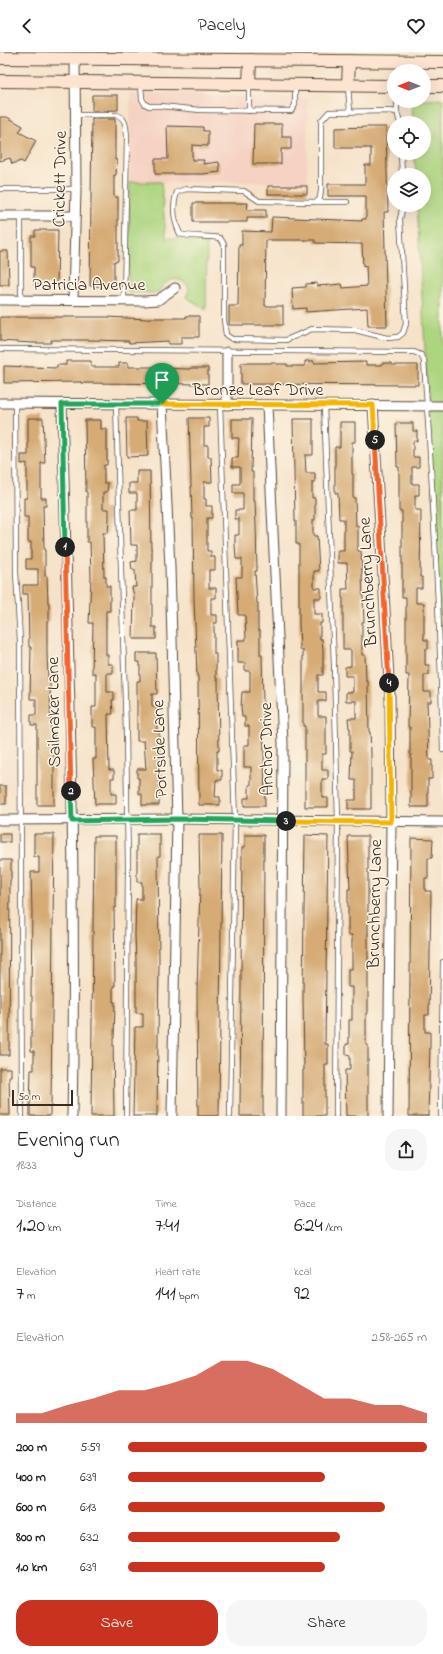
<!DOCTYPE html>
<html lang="en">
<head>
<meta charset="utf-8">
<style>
  body { margin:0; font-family:"Indie Flower",sans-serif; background:#f6f6f6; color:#202124; height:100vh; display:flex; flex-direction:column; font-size:15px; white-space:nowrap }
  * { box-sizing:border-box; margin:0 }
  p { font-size:13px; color:#757577 }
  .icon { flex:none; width:22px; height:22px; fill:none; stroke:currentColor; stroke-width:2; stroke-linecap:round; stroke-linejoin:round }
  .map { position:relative; height:1064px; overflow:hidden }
  .panel { display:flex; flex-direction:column; background:#fff; flex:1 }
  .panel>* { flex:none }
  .needle { width:26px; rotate:270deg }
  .buttons { position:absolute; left:387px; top:12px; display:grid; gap:8px }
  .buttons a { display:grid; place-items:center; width:44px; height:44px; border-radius:50%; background:#fff; box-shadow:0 4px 16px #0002; font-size:20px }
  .scale { position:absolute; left:12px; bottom:10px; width:61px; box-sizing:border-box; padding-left:4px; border:2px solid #3b2a1e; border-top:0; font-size:11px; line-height:14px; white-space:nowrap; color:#3b2a1e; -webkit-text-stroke:3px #fcf5e5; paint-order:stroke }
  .pin { position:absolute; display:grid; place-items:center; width:34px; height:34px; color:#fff; margin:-41px -17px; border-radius:50% 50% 50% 0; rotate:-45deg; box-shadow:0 0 4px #0007 }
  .pin .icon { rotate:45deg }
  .km { position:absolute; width:20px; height:20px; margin:-10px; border-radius:50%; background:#222; color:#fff; font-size:11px; line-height:20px; text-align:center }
  .round { display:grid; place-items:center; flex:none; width:42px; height:42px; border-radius:16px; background:#f6f6f6 }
  .overview { display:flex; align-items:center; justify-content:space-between; height:68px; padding:0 16px }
  h1 { font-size:22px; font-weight:600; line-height:30px }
  .stats { display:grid; grid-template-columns:repeat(3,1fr); gap:6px; height:68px; padding:4px 16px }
  .stats div { display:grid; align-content:center }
  .stats b { font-size:20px; font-weight:600 }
  .stats small { font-size:11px; font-weight:400 }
  .stats p { font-size:11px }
  .chart { height:112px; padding:8px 16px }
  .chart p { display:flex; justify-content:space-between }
  .chart svg { width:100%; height:72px; margin-top:4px; fill:#c8321e; opacity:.7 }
  .action { display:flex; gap:8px; margin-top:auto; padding:8px 16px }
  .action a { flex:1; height:46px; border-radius:16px; background:#c8321e; color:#fff; font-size:16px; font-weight:600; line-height:46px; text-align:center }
  .action a+a { background:#f6f6f6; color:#202124 }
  ul { padding:0 16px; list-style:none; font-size:13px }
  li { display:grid; grid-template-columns:64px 48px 1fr; align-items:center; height:30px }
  li i { height:10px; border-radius:5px; background:#c8321e }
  header { display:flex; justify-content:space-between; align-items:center; height:52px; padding:0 16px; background:#fff; font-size:18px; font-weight:600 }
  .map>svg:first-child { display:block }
  .built { fill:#f5d2c2 }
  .green { fill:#add580; stroke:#74804f }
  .building { fill:#d6ab76 }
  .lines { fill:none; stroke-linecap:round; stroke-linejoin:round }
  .service-casing { stroke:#574638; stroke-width:6 }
  .minor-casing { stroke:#574638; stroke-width:11 }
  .secondary-casing { stroke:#574638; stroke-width:14 }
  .service { stroke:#fff; stroke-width:4.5 }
  .minor { stroke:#fff; stroke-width:9 }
  .secondary { stroke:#fde4d1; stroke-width:12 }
  .split-1-casing { stroke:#fff; stroke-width:8 }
  .split-2-casing { stroke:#fff; stroke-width:8 }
  .split-3-casing { stroke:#fff; stroke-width:8 }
  .split-4-casing { stroke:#fff; stroke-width:8 }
  .split-5-casing { stroke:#fff; stroke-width:8 }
  .split-6-casing { stroke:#fff; stroke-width:8 }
  .split-1 { stroke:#22a559; stroke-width:5 }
  .split-2 { stroke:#f0652b; stroke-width:5 }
  .split-3 { stroke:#22a559; stroke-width:5 }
  .split-4 { stroke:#f5b400; stroke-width:5 }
  .split-5 { stroke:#f0652b; stroke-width:5 }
  .split-6 { stroke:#f5b400; stroke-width:5 }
  .labels { text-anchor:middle; stroke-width:3; stroke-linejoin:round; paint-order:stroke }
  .street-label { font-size:18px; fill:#3b2a1e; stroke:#fcf5e5 }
</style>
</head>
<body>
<header><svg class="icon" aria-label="back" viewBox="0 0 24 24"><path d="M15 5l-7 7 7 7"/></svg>Pacely<svg class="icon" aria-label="heart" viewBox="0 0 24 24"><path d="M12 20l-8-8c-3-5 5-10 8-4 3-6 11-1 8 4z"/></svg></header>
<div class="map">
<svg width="443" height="1064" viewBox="0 0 443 1064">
  <rect width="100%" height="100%" fill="#fcf5e5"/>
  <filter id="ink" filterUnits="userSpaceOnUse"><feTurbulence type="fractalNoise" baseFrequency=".025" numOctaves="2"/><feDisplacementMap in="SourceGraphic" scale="8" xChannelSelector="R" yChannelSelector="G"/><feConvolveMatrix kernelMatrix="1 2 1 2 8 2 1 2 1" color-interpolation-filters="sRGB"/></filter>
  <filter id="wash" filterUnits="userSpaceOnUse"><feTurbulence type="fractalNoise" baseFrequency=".012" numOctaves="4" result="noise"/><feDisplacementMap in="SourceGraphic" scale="16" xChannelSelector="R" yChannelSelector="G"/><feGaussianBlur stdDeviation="0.9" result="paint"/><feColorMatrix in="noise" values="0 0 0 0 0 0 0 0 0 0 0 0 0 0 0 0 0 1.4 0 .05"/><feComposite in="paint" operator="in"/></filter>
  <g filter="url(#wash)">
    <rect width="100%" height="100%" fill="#f6e2c9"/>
    <path class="built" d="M130 40 308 47 307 130H130Z"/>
    <g class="green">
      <path d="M443 47V621L417 153H424V123H416L414 101H424V71H413L412 49Z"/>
      <path d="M130 130H161L166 186 207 189 206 258 186 245 189 238 188 233C174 223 167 227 158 241L128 240Z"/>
    </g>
    <g id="blocks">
      <g class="building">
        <path d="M92 43H118V58L92 59Z"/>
        <path d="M0 65H7L23 74 19 80 36 89 24 111 21 109 12 112 10 106 0 109Z"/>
        <path d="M92 67H115V108H117L116 123H114V145H118V209H114V234H90Z"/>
        <path d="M254 72H282V85H291V97H281V112H253Z"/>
        <path d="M167 74 203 75V79H208V94L192 93V108H204L203 112 219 110 220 120 203 122H155V107H168Z"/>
        <path d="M370 75H386L388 160H384L387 274H368L367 256 306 260V256L293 257 292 236 306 235V232L317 231V234L342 232 343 236 367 234 366 214 363 215 362 192 315 191V188H266L265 254H283V273H229V254H238L239 193H242V179L271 180 272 165 362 169V167H366V144H328V132H365V113H371V96H335V76Z"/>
        <rect x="268" y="134" width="39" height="8"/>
        <path d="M193 151H248L247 158H266V166H247V170H193Z"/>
        <path d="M35 178H58L57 233H34V215H31V184H35Z"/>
        <path d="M0 199H8L9 233H0Z"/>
        <path d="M186 264H199V285H181V292H168V289L129 291V289L92 288H51V291H33L0 289V265H107L148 267V266H186Z"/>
        <path d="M66 309H91V315H119V311H128V315H154V316L190 317V316H208V332L81 331V330L4 331V314L57 316V313H66Z"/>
        <path d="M305 309H314V311L366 310V313H382V311H392V313H418V333L241 332V311H276V312H287V314H305Z"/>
        <path d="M28 366H43L45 411H41V446H46V454H43L44 498H45V524H47L48 551H49V569H47V601L48 628H50L51 680H54V753H37V673H31V663H36V647H30L31 595H29L28 542H23V533H38V517H26V507H31V490H28V465H24V446H27V411L21 412V403H28Z"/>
        <path d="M126 366H137V369H147L148 404 127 405Z"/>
        <path d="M189 366H209V375H204V393H208V405H211L212 430H204V447H206V454H212V466H207V499H211V505H215V518H209V536H216V546H211V563H217V571H214V602H216V627H218L219 699H217V718H222V728H216L215 745H220V753H199L198 624H197L194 546 193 466H192Z"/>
        <path d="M232 367H252L251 420H253V449H255L256 473 257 519H255L257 551H258V578H260V603H262L265 754H244V746H249V733H251V715H244V693H249V674H245V665H242L241 655 242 640H250V619H245V611H238V588H246L245 563H238L236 525H242V507H236L235 492V483H239V467H235V458H243V441H233V432H240V415H232V406H238L239 386H232Z"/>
        <path d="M293 367H313V403H305L306 421H315V430H312V446H315V468H313V484H317L319 519H314V536H321V546H314V562H322V571H320V587H322L323 598V623H318V640H326V649H318V664H326V702H322V718H328V727H322V746H328V755H305V674H303V598H300L299 571V492H296V469H295Z"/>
        <path d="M85 368H101V377H107V413H104V431H108L107 440H103V457H109V467L108 481H103L104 525H106V534H110V559H106V603H108V612H113V621H107V640H114V648H112L113 662H108L109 718H114V726H111V742H116V752H95L93 707H96V675H92V655H96V621H92L93 571H89L91 525 90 490H87V440H86Z"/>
        <path d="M340 370H355V390H352V422H353V446H355L356 474H358V499H361L364 570H362V603H365L366 629H368L369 680H370L371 701V757H348V748H356V728H351L352 699H350V676H349L348 666H356V649H346V640H353V624H345V615L351 614V598H343V546H342V537H348L347 511H338V499H344V467H339L338 441H335V395H340Z"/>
        <path d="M396 371H413V379H417V389H413V405H419V415H412V432H419V443H415V458H421L420 525H422V536H416V551H424V588H428V597H425V613H429V623H424V640H431V650H427L429 708H432V727H428V755H411V702H410V675H408L409 623H406V545H402V459H399V415H397Z"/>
        <path d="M137 419H150L151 498H152V575H156V587H133L134 544 132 535H136L135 518H132L131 510 137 509V493H131L130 458H137V441H129V431H137Z"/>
        <path d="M136 601H156L157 642H152V655H156L157 679H159L160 726H159V753H142V742H139V726H137V717H146L144 689H137V629H140V610H136Z"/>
        <rect x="0" y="734" width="6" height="18"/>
        <rect x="0" y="782" width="10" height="8"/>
        <path d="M34 782H54L51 1054H50V1064H30V1054L31 1018H34V999H31V980H32V944H31L32 859 31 820H39V805H34Z"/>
        <path d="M137 782H160V804H158L159 909 157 1064H133L135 975H143V961H136V909L135 882 136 847H142V830H137Z"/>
        <path d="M199 783H222L219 1064H198L197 940 200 835Z"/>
        <path d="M245 783H264L263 1064H240L242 795H245Z"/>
        <path d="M305 783 328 784 325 992H328V1013H325V1064H303V1018H304L303 940Z"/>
        <path d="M94 784H116V856H114L115 934H113V950H115L114 986H113L114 1064H91Z"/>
        <path d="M348 784H368V961H366V993H368V1064H346L345 1018H350V1003L346 1002V992H349V968H352V935H348V917H352V883H348V837H350Z"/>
        <path d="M411 786 433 787 432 806H428V826H425V839H431L429 963H425V980H430V993L428 1064H409Z"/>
        <path d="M0 808H11V828H10L9 1003H0Z"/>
        <path d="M0 1016H11V1024H9L10 1063H0Z"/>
      </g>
    </g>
  </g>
  <g filter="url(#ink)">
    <use href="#blocks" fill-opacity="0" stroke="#574638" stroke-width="1"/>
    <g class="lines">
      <defs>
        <g id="service">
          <path d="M141 32 142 47 145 52 149 54H161L200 58 291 59 295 53V34"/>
          <path d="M348 35 350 59"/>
          <path d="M249 59V34"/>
          <path d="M397 60V49"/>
          <path d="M76 63H117C126 66 126 75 127 84L124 249"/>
          <path d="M400 71 397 60 390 59 329 60 321 69V138L320 146 317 150 259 149 244 139 186 137 177 140C172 154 174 169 180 182 193 186 207 183 220 186L224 192V268L226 283 232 287 286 288 312 277 355 278 387 286 398 285 403 281 406 272 400 167 403 153"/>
          <path d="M401 101 402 123"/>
          <path d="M0 137H76"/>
          <path d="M317 150H347"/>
          <path d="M21 164V248"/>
          <path d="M0 297 414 300 421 303 424 309C433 439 440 569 443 698"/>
          <path d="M15 351 16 520 20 589 22 1064"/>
          <path d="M116 352 126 681 128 815 126 1064"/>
          <path d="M220 353 235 768 230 1064"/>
          <path d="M324 353 334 613 338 769 336 1064"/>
          <path d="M441 1064 443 910"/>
        </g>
        <g id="minor">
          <path d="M0 164H75"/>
          <path d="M0 248 145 249 158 248 175 236"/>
          <path d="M73 248 76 137 75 7"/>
          <path d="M227 300V353"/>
          <path d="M0 351 443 354"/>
          <path d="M62 352C68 589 77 827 72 1064"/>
          <path d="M162 352 170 515 177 767 172 1064"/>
          <path d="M267 353 283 691 281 1064"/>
          <path d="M373 353 390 644 391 770 388 1064"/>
          <path d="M0 768 177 767 443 770"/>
        </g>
        <g id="secondary">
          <path d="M0 6 443 10"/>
          <path d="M0 29 394 34"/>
          <path d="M249 32 250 8"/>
          <path d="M348 33 349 9"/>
          <path d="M424 34H443"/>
        </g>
      </defs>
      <use href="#service" class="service-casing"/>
      <use href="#minor" class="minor-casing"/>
      <use href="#secondary" class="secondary-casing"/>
      <use href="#service" class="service"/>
      <use href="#minor" class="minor"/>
      <use href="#secondary" class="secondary"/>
    </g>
  </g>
  <g class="lines" filter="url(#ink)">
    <defs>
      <path id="split-1" d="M65 495 62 352H162"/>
      <path id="split-2" d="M65 495 71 739"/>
      <path id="split-3" d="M71 739 72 769 177 767 286 769"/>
      <path id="split-4" d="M286 769 391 770 389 631"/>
      <path id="split-5" d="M375 388 389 631"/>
      <path id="split-6" d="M162 352 373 353 375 388"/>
    </defs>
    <use href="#split-1" class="split-1-casing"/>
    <use href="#split-2" class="split-2-casing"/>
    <use href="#split-3" class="split-3-casing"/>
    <use href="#split-4" class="split-4-casing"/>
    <use href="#split-5" class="split-5-casing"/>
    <use href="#split-6" class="split-6-casing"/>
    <use href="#split-1" class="split-1"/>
    <use href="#split-2" class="split-2"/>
    <use href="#split-3" class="split-3"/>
    <use href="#split-4" class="split-4"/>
    <use href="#split-5" class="split-5"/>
    <use href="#split-6" class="split-6"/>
  </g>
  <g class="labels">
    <g class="street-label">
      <text transform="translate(59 127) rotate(-89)" y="6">Crickett Drive</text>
      <text x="89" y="238">Patricia Avenue</text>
      <text x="258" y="343">Bronze Leaf Drive</text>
      <text transform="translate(367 530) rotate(-93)" y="6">Brunchberry Lane</text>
      <text transform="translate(53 660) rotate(-91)" y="6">Sailmaker Lane</text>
      <text transform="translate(159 697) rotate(-92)" y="6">Portside Lane</text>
      <text transform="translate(266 697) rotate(-91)" y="6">Anchor Drive</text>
      <text transform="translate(374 852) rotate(-89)" y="6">Brunchberry Lane</text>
    </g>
  </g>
</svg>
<div class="buttons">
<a><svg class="needle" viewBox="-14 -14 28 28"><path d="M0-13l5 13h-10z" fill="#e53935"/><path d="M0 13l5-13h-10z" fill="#757577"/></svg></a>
<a><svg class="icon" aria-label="locate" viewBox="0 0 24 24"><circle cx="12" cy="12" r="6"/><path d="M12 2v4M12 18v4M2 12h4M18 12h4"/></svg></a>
<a><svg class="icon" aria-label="layers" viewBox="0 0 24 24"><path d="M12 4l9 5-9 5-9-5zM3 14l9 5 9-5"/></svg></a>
</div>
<div class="scale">50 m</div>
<div class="pin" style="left:162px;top:352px;background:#1e9e55"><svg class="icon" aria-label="arrive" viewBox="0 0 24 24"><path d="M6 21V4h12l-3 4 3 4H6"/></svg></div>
<b class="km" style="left:65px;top:495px">1</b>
<b class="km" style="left:71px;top:739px">2</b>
<b class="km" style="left:286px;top:769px">3</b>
<b class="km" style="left:389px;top:631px">4</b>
<b class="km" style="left:375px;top:388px">5</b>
</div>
<section class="panel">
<div class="overview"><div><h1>Evening run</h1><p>18:33</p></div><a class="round"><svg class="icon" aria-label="share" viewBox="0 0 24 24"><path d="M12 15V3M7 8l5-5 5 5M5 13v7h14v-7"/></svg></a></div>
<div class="stats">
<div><p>Distance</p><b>1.20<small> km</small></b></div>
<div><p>Time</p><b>7:41</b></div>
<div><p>Pace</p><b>6:24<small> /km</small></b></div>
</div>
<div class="stats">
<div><p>Elevation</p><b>7<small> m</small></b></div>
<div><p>Heart rate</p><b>141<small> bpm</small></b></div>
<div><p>kcal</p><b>92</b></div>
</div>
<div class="chart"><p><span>Elevation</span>258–265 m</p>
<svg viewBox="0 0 160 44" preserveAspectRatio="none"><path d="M0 44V38L10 38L20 33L30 29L40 24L50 24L60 20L70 15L80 6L90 6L100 11L110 20L120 29L130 29L140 33L150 33L160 38V44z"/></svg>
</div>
<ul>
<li><b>200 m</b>5:59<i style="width:100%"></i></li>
<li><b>400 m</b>6:39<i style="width:66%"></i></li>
<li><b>600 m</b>6:13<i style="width:86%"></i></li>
<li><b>800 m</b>6:32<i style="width:71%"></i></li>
<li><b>1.0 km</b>6:39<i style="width:66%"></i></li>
</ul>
<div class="action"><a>Save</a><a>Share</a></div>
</section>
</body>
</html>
